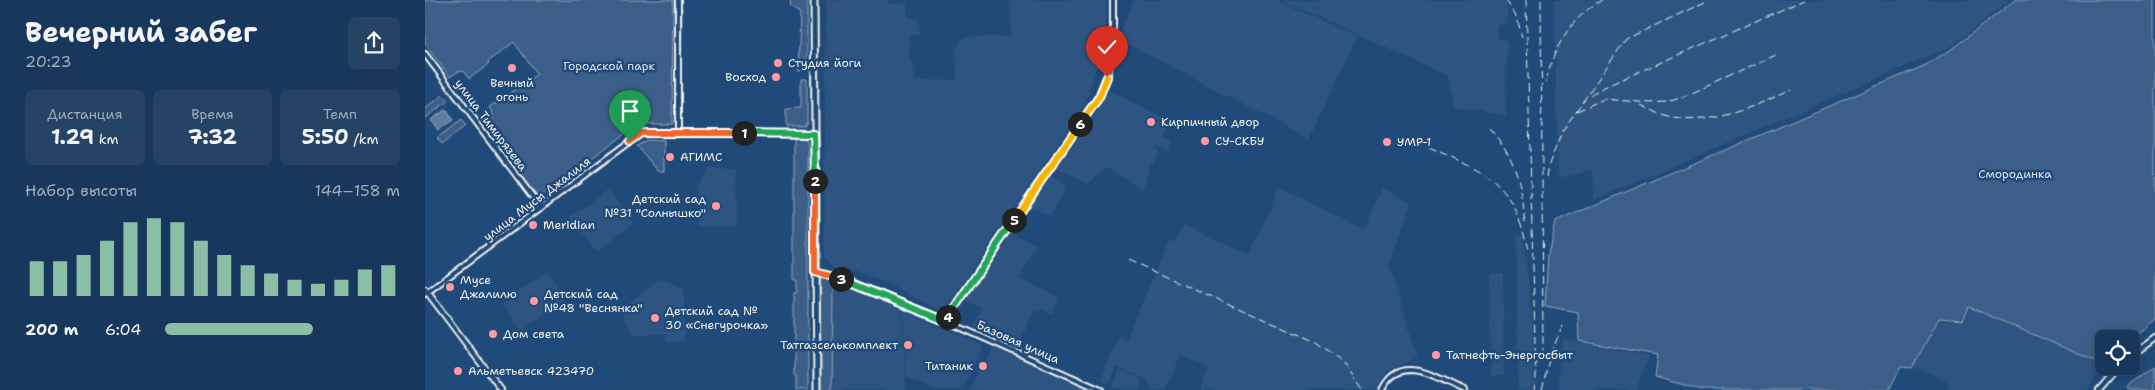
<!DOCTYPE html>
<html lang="ru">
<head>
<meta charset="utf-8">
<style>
  body { margin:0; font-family:"Shantell Sans",sans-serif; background:#244365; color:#f1f3f6; height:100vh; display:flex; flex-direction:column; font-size:19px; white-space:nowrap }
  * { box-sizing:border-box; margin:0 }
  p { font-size:16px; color:#9eacbb }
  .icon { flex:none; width:28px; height:28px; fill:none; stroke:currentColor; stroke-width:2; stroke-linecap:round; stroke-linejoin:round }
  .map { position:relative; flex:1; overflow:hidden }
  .sheet { display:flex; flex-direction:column; background:#17385c; width:425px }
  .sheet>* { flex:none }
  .tools { position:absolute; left:1670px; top:330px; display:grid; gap:10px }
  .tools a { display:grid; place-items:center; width:45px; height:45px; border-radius:8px; background:#17385c; box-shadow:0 2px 8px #0003,0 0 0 1px #365272; font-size:25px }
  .pin { position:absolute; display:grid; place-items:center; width:42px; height:42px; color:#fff; margin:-51px -21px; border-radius:50% 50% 50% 0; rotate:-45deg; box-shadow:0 0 5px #0007 }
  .pin .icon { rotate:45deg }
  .km { position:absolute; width:25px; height:25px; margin:-12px; border-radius:50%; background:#222; color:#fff; font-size:14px; line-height:25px; text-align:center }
  .round { display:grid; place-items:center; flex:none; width:52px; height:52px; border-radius:8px; background:#244365 }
  .headline { display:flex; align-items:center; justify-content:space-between; height:85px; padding:0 25px }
  h1 { font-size:28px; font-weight:700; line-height:38px }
  .figures { display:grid; grid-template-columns:repeat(3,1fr); gap:8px; height:85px; padding:5px 25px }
  .figures div { display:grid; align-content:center; border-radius:8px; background:#244365; text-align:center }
  .figures b { font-size:21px; font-weight:700 }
  .figures small { font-size:14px; font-weight:400 }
  .figures p { font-size:14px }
  .chart { height:140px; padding:10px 25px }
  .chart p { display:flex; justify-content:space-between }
  .chart svg { width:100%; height:90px; margin-top:5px; stroke:#8abfa5; stroke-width:6 }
  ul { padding:0 25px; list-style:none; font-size:16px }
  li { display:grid; grid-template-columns:80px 60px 1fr; align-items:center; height:38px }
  li i { height:12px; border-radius:6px; background:#8abfa5 }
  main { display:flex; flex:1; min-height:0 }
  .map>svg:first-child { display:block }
  .built { fill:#2d5581 }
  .green { fill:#3a5f88; stroke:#97a8b8 }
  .water { fill:#627e9d; stroke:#9cacbb }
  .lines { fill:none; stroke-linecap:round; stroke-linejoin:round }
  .tertiary-casing { stroke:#f4f1e8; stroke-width:8 }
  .secondary-casing { stroke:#f4f1e8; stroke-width:8 }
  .primary-casing { stroke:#f4f1e8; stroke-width:9 }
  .tertiary { stroke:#1f4a7a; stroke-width:4 }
  .secondary { stroke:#1f4a7a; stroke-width:4.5 }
  .primary { stroke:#1f4a7a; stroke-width:5 }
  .rail { stroke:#f4f1e8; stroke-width:1; stroke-dasharray:8 4; stroke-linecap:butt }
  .split-1-casing { stroke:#fff; stroke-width:10 }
  .split-2-casing { stroke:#fff; stroke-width:10 }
  .split-3-casing { stroke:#fff; stroke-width:10 }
  .split-4-casing { stroke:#fff; stroke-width:10 }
  .split-5-casing { stroke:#fff; stroke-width:10 }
  .split-6-casing { stroke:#fff; stroke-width:10 }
  .split-7-casing { stroke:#fff; stroke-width:10 }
  .split-1 { stroke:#f0652b; stroke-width:6 }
  .split-2 { stroke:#22a559; stroke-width:6 }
  .split-3 { stroke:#f0652b; stroke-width:6 }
  .split-4 { stroke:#22a559; stroke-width:6 }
  .split-5 { stroke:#22a559; stroke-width:6 }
  .split-6 { stroke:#f5b400; stroke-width:6 }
  .split-7 { stroke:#f5b400; stroke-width:6 }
  .poi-dot { fill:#ff9aa2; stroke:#1f4a7a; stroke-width:2 }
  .labels { text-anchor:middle; stroke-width:5; stroke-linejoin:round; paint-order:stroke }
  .poi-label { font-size:12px; fill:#f4f1e8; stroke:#1f4a7a; text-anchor:start }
  .park-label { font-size:12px; fill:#e1e2de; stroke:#1f4a7a }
  .street-label { font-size:12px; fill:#f4f1e8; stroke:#1f4a7a }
</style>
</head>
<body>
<main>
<section class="sheet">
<div class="headline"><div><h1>Вечерний забег</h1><p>20:23</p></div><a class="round"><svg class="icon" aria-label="share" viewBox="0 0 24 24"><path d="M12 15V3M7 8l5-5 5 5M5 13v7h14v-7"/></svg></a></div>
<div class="figures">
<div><p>Дистанция</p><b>1.29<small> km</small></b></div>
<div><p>Время</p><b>7:32</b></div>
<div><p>Темп</p><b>5:50<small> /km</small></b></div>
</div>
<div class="chart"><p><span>Набор высоты</span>144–158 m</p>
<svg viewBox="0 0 160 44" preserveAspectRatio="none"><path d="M5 44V27M15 44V27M25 44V24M35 44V17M45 44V8M55 44V6M65 44V8M75 44V17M85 44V24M95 44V29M105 44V33M115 44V36M125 44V38M135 44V36M145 44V31M155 44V29"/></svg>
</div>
<ul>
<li><b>200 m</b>6:04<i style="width:63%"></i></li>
</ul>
</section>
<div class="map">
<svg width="1730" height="390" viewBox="0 0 1730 390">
  <rect width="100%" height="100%" fill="#1f4a7a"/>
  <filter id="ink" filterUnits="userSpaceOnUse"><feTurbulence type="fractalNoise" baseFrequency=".02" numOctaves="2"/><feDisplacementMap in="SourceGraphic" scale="10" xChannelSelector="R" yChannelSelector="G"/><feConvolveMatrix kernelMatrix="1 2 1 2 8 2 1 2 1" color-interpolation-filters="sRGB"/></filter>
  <g filter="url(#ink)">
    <g class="built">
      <path d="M401 0H463V4L482 3V18H494L495 35H484V54L489 67 490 81 532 80 531 48 539 37H586L585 0H681V38L659 106 518 312 459 282 433 272 410 269 399 257Z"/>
      <path d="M709 0H852L932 37 884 139 693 39 697 25Z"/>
      <path d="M856 0H1082V22L1072 27V36L1082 42 1081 116 1028 106 1023 76Z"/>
      <path d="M1129 0H1585L1527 46 1169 200 1168 170 1133 178Z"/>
      <path d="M683 90 746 122 739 138 747 142 742 152 731 146 730 149 733 152 729 164 725 163 718 189 681 167 663 184 631 168 670 115Z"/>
      <path d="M283 169H311L312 226 271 227V185Z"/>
      <path d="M625 175 642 186 625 216 605 207Z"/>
      <path d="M854 187 939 230 957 188 987 202 964 265 993 357 961 372 951 390H775L784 368 756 355 740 390H727L722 379 692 367 684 384 676 380 694 336 701 339 743 243 750 241 759 225 825 255Z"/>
      <path d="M183 189 209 223 171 252 145 218Z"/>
      <path d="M586 233 612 245 594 279 634 297 627 314 617 309 616 312 610 309 592 348 549 326 557 309 540 300Z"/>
      <path d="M1091 235H1098L1104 288 1109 337 1108 390H1093Z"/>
      <path d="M122 271 141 298 97 331 77 304Z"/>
      <path d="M1078 273 1079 376 1066 377 1064 274Z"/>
      <path d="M234 279 259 287V342H241V334H208L195 310Z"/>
      <path d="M412 282 434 289 477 311 481 390H404L406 286Z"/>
      <path d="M1544 308 1651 354 1677 365 1663 390H1522L1524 382 1488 367 1514 320 1539 321Z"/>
      <path d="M478 311 558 345 538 390H508L481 377Z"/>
      <path d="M1138 339 1224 356 1211 390H1134L1133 379Z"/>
      <path d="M569 347 596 359 666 390H544L555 367 559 368Z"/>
      <path d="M695 370 718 379 713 390 687 388Z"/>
    </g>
    <g class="green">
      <path d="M0 0H248L247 124H213L114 197 112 196 110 198 70 143 72 141 60 125 68 120 69 114 65 107 112 74 89 42 63 62 64 64 44 79 38 71 32 72 25 77 0 44Z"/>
      <path d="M365 0H382V70L373 71 375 13 366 8Z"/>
      <path d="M1590 0H1730V319L1706 339H1679V365L1544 307 1538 320 1514 318 1487 368 1476 367 1464 390H1277L1230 377 1233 355 1154 341 1153 312 1120 306 1123 255 1130 222 1501 65 1528 48Z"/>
      <path d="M255 8H257L256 124H255Z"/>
      <path d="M376 79H382V123H380V126H361V109L376 108Z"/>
      <path d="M18 95 23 101 0 118V109Z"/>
      <path d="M36 120 40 126 17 144 12 138Z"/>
      <path d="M369 136H379L383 144V390H371V376L369 375V293L372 292V280L369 279Z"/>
      <path d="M223 140 239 141V171H233L212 146Z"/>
      <path d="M400 277 414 281 408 289 407 390H396L395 281Z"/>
      <path d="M1730 366V390H1707L1702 387Z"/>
    </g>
    <path class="water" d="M21 109 28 120 13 130 6 120Z"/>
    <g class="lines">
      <defs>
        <g id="tertiary">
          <path d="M253 0V134"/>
          <path d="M0 54 116 208"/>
          <path d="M390 272 419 280 514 318 676 390"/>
          <path d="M0 294 216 133 389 134"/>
          <path d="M520 321 674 97 682 77 688 53V0"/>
          <path d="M957 390C975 352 1012 378 1040 390"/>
        </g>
        <g id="secondary">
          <path d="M0 289 76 390"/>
          <path d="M1706 356 1730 338"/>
          <path d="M1674 390 1695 366"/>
        </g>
        <path id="primary" d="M389 0 392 390"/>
      </defs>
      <use href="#tertiary" class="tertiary-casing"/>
      <use href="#secondary" class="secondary-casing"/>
      <use href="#primary" class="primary-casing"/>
      <use href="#tertiary" class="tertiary"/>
      <use href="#secondary" class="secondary"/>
      <use href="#primary" class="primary"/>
      <g class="rail">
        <path d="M1081 0 1092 18 1097 37"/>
        <path d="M1101 0 1111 378 1109 390"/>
        <path d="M1116 0 1118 350"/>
        <path d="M1121 82C1128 48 1146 17 1177 0"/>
        <path d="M1165 95 1177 88 1379 0"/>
        <path d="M1216 105C1225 109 1235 115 1244 117 1285 127 1330 106 1366 90"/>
        <path d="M1152 111 1179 99 1226 103 1241 102 1256 98 1351 55"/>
        <path d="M1064 128C1092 159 1096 182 1100 222"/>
        <path d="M1004 147C1064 174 1088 181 1103 250"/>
        <path d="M1122 177 1124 164 1138 130 1201 39 1280 2"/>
        <path d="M703 260 891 342 918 362 937 390"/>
        <path d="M1117 390 1125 355 1140 321"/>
      </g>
    </g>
  </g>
  <g class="lines" filter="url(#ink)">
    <defs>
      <path id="split-1" d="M205 141 216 133H319"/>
      <path id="split-2" d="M319 133 389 134 390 181"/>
      <path id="split-3" d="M390 181V272L416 279"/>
      <path id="split-4" d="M416 279 520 321 523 317"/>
      <path id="split-5" d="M523 317 589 220"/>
      <path id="split-6" d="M589 220 655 124"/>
      <path id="split-7" d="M655 124 674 97 682 77"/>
    </defs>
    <use href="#split-1" class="split-1-casing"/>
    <use href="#split-2" class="split-2-casing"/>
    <use href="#split-3" class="split-3-casing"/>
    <use href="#split-4" class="split-4-casing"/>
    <use href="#split-5" class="split-5-casing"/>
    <use href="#split-6" class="split-6-casing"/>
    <use href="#split-7" class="split-7-casing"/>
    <use href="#split-1" class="split-1"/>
    <use href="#split-2" class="split-2"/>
    <use href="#split-3" class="split-3"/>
    <use href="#split-4" class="split-4"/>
    <use href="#split-5" class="split-5"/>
    <use href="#split-6" class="split-6"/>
    <use href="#split-7" class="split-7"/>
  </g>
  <g class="poi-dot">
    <circle cx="353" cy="63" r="5"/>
    <circle cx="87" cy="68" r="5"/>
    <circle cx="351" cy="77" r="5"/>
    <circle cx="726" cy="122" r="5"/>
    <circle cx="780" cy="141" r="5"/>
    <circle cx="962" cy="142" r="5"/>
    <circle cx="245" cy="157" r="5"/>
    <circle cx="291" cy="206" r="5"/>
    <circle cx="108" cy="225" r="5"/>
    <circle cx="25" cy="287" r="5"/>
    <circle cx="109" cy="301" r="5"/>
    <circle cx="230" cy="318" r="5"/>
    <circle cx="68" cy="334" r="5"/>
    <circle cx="483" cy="345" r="5"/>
    <circle cx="1011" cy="355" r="5"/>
    <circle cx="558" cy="366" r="5"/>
    <circle cx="33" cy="371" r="5"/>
  </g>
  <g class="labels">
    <g class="poi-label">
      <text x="363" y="67">Студия йоги</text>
      <text x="341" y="81" text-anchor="end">Восход</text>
      <text x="87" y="87" text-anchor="middle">Вечный<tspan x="87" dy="14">огонь</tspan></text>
      <text x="736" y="126">Кирпичный двор</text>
      <text x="790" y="145">СУ-СКБУ</text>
      <text x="972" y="146">УМР-1</text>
      <text x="255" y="161">АГИМС</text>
      <text x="281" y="203" text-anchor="end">Детский сад<tspan x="281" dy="14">№31 "Солнышко"</tspan></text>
      <text x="118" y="229">Meridian</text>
      <text x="35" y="284">Мусе<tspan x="35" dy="14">Джалилю</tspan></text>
      <text x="119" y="298">Детский сад<tspan x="119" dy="14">№48 "Веснянка"</tspan></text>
      <text x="240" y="315">Детский сад №<tspan x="240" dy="14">30 «Снегурочка»</tspan></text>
      <text x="78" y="338">Дом света</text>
      <text x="473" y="349" text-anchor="end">Татгазселькомплект</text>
      <text x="1021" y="359">Татнефть-Энергосбыт</text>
      <text x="548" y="370" text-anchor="end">Титаник</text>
      <text x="43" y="375">Альметьевск 423470</text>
    </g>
    <g class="park-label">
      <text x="184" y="70">Городской парк</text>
      <text x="1590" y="178">Смородинка</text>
    </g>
    <g class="street-label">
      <text transform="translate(66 125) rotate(53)" y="4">улица Тимирязева</text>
      <text transform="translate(112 199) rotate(-37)" y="4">улица Мусы Джалиля</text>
      <text transform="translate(593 342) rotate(24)" y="4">Базовая улица</text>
    </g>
  </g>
</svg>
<div class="tools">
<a><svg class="icon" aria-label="locate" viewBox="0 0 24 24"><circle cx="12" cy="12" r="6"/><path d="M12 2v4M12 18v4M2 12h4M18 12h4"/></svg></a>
</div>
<div class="pin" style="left:205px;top:141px;background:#1e9e55"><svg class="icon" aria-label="arrive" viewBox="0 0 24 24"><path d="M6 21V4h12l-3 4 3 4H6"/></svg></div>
<div class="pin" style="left:682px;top:77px;background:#d93025"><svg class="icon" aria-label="check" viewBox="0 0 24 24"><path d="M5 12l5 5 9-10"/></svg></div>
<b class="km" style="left:319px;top:133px">1</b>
<b class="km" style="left:390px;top:181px">2</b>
<b class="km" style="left:416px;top:279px">3</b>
<b class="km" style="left:523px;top:317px">4</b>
<b class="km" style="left:589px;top:220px">5</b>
<b class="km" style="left:655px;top:124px">6</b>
</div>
</main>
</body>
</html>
